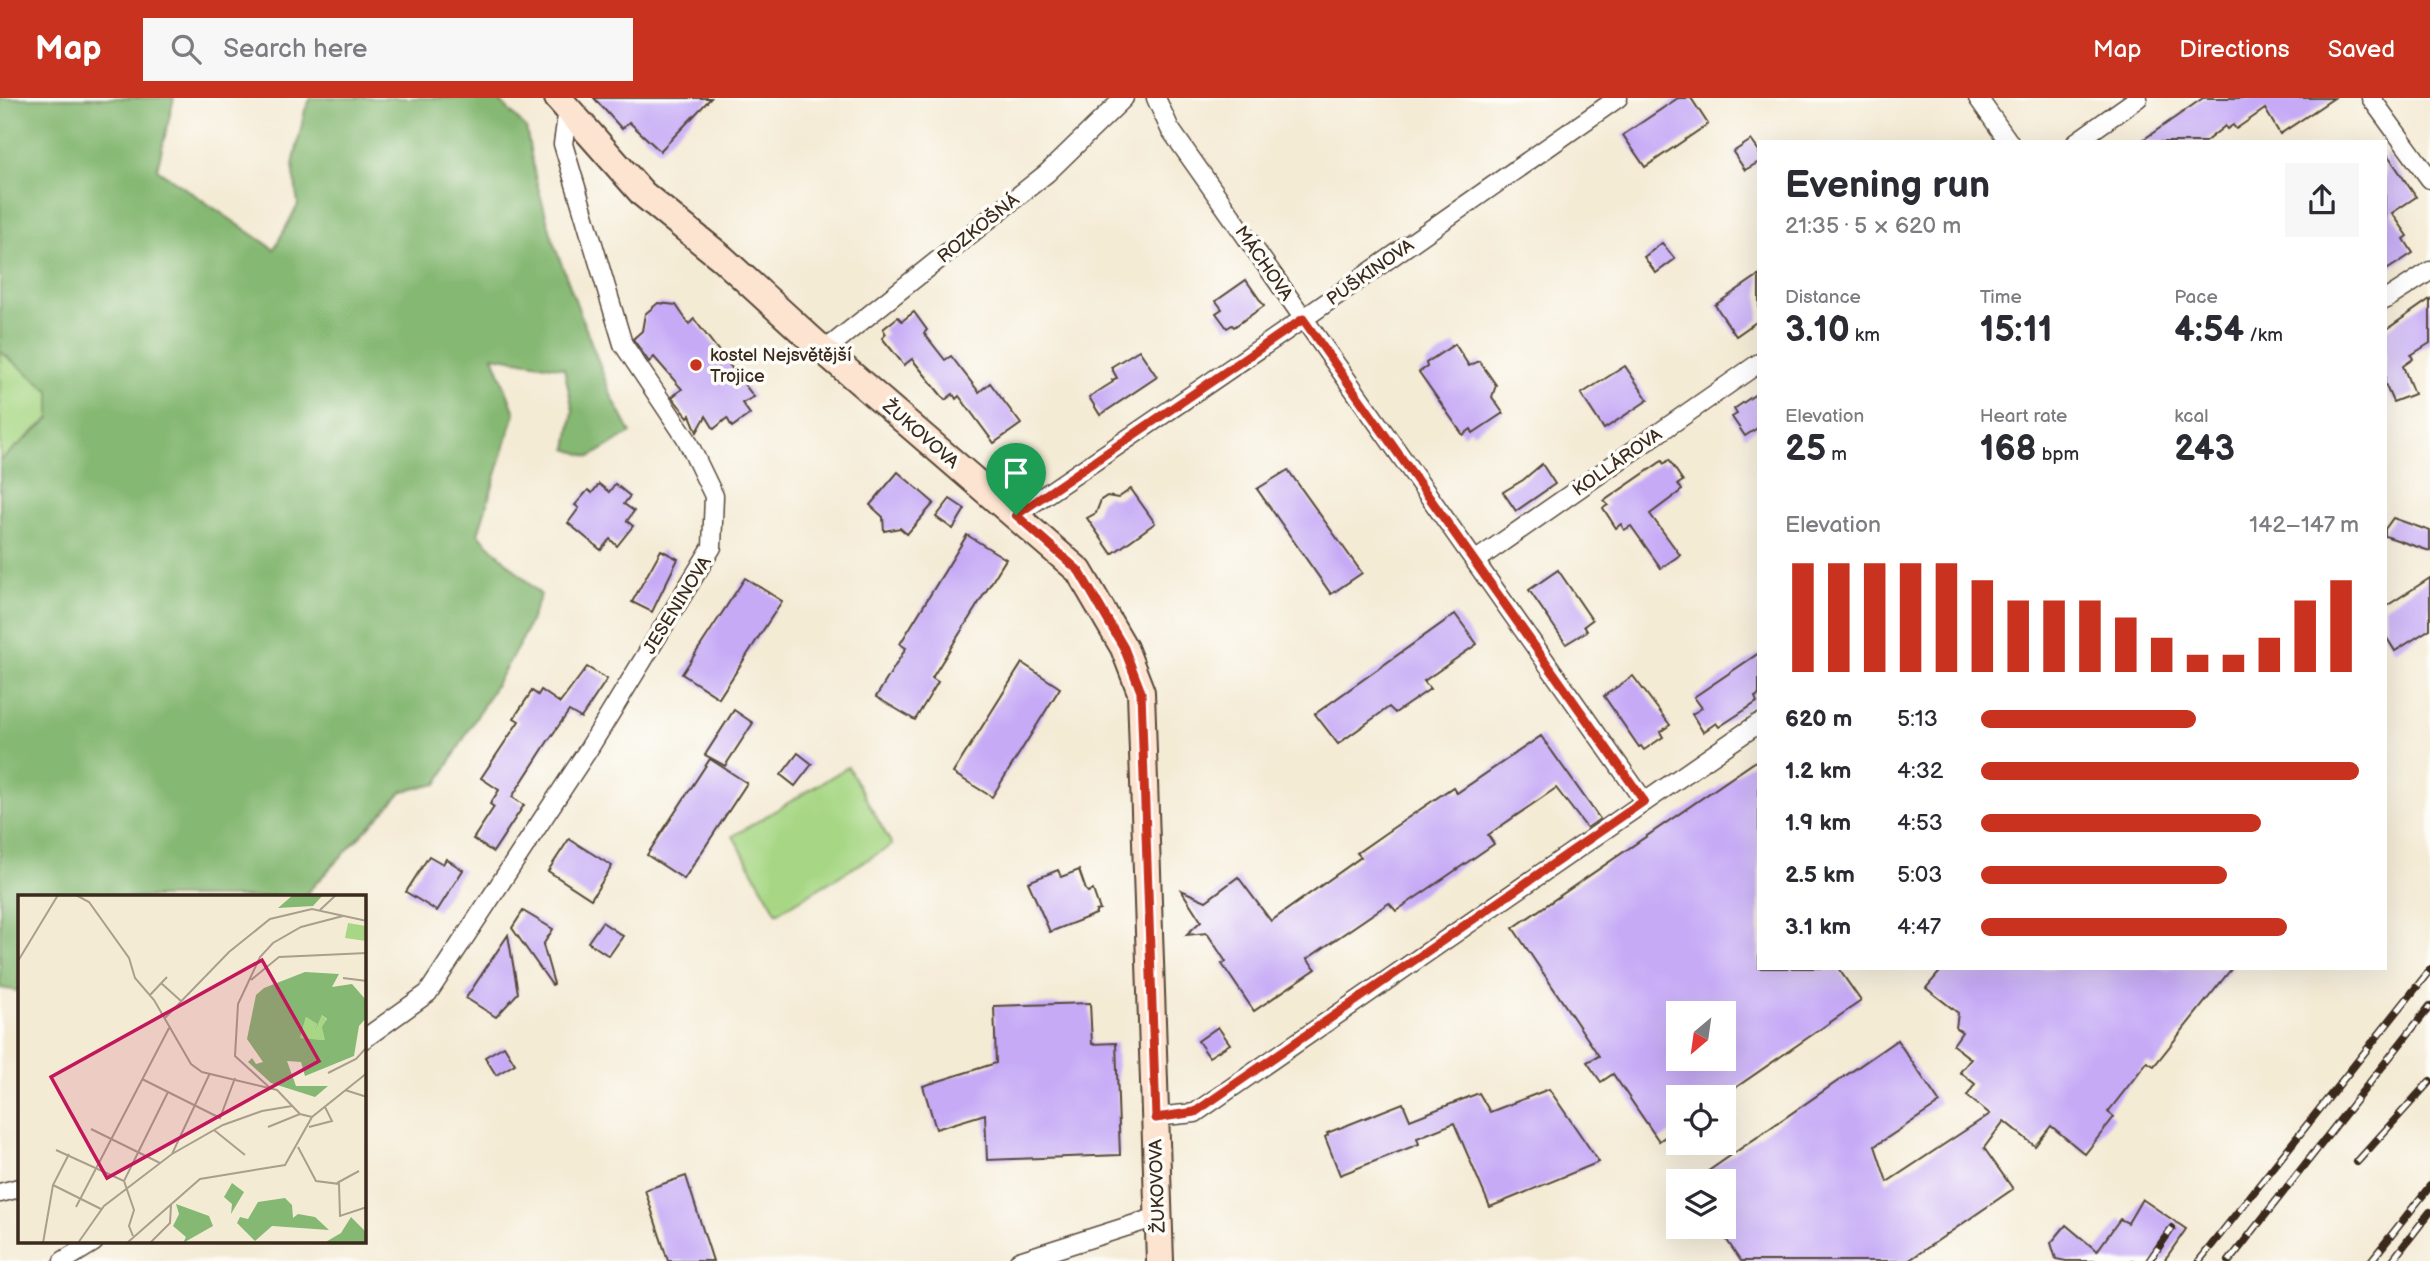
<!DOCTYPE html>
<html lang="en">
<head>
<meta charset="utf-8">
<style>
  body { margin:0; font-family:"Balsamiq Sans",sans-serif; background:#f7f7f7; color:#2b2b33; height:100vh; display:flex; flex-direction:column; font-size:26px; white-space:nowrap }
  * { box-sizing:border-box; margin:0 }
  p { font-size:23px; color:#7c7c81 }
  .icon { flex:none; width:38px; height:38px; fill:none; stroke:currentColor; stroke-width:2; stroke-linecap:round; stroke-linejoin:round }
  .map { position:relative; flex:1; overflow:hidden }
  .sheet { position:absolute; left:1757px; top:42px; width:630px; height:830px; display:flex; flex-direction:column; background:#fff; border-radius:0px; box-shadow:0 7px 28px #0002 }
  .sheet>* { flex:none }
  .needle { width:46px; rotate:209deg }
  .tools { position:absolute; left:1666px; top:903px; display:grid; gap:14px }
  .tools a { display:grid; place-items:center; width:70px; height:70px; border-radius:0px; background:#fff; box-shadow:0 7px 28px #0002; font-size:35px }
  .pin { position:absolute; display:grid; place-items:center; width:60px; height:60px; color:#fff; margin:-72px -30px; border-radius:50% 50% 50% 0; rotate:-45deg; box-shadow:0 0 7px #0007 }
  .pin .icon { rotate:45deg }
  .round { display:grid; place-items:center; flex:none; width:74px; height:74px; border-radius:0px; background:#f7f7f7 }
  .headline { display:flex; align-items:center; justify-content:space-between; height:119px; padding:0 28px }
  h1 { font-size:38px; font-weight:800; line-height:52px }
  .stats { display:grid; grid-template-columns:repeat(3,1fr); gap:10px; height:119px; padding:7px 28px }
  .stats div { display:grid; align-content:center }
  .stats b { font-size:35px; font-weight:800 }
  .stats small { font-size:19px; font-weight:400 }
  .stats p { font-size:19px }
  .chart { height:196px; padding:14px 28px }
  .chart p { display:flex; justify-content:space-between }
  .chart svg { width:100%; height:126px; margin-top:7px; stroke:#c8321e; stroke-width:6 }
  ul { padding:0 28px; list-style:none; font-size:23px }
  li { display:grid; grid-template-columns:112px 84px 1fr; align-items:center; height:52px }
  li i { height:18px; border-radius:9px; background:#c8321e }
  header { display:flex; align-items:center; gap:42px; box-sizing:border-box; height:98px; padding:0 35px; background:#c8321e; color:#fff }
  header strong { font-size:33px }
  nav { display:flex; gap:38px; margin-inline-start:auto; font-size:24px }
  .search { width:490px; height:63px; background:#f7f7f7; display:flex; align-items:center; gap:18px; box-sizing:border-box; padding:0 24px; border-radius:0px; color:#7c7c81; font-size:26px }
  .map>svg:first-child { display:block }
  .green { fill:#a7d785; stroke:#718052; stroke-width:2 }
  .forest { fill:#85b872; stroke:#607148; stroke-width:2 }
  .building { fill:#c6aaf6; fill-rule:evenodd }
  .lines { fill:none; stroke-linecap:round; stroke-linejoin:round }
  .street-casing { stroke:#574739; stroke-width:21 }
  .secondary-casing { stroke:#574739; stroke-width:30 }
  .street { stroke:#fff; stroke-width:18 }
  .secondary { stroke:#fde4d1; stroke-width:26 }
  .rail-casing { stroke:#3b2a1e; stroke-width:8 }
  .rail { stroke:#fdfcf7; stroke-width:5; stroke-dasharray:16; stroke-linecap:butt }
  .route-casing { stroke:#fff; stroke-width:14 }
  .route { stroke:#c8321e; stroke-width:9 }
  .poi-dot { fill:#c8321e; stroke:#fdfcf7; stroke-width:2.5 }
  .labels { text-anchor:middle; stroke-width:7; stroke-linejoin:round; paint-order:stroke }
  .street-label { font-size:18px; fill:#3b2a1e; stroke:#fdfcf7 }
  .poi-label { font-size:18px; fill:#3b2a1e; stroke:#fdfcf7; text-anchor:start }
  .inset-road { fill:none; stroke:#aa9e8c; stroke-width:2 }
  .view { fill:#c2185b; fill-opacity:0.15; stroke:#c2185b; stroke-width:3.5 }
  .inset-edge { fill:none; stroke:#3b2a1e; stroke-width:3.5 }
</style>
</head>
<body>
<header>
<strong>Map</strong>
<div class="search"><svg class="icon" aria-label="search" viewBox="0 0 24 24"><circle cx="10" cy="10" r="6"/><path d="M15 15l6 6"/></svg>Search here</div>
<nav><a>Map</a><a>Directions</a><a>Saved</a></nav>
</header>
<div class="map">
<svg width="2430" height="1163" viewBox="0 0 2430 1163">
  <rect width="100%" height="100%" fill="#fdfcf7"/>
  <filter id="ink" filterUnits="userSpaceOnUse"><feTurbulence type="fractalNoise" baseFrequency=".0143" numOctaves="2"/><feDisplacementMap in="SourceGraphic" scale="14" xChannelSelector="R" yChannelSelector="G"/><feConvolveMatrix kernelMatrix="1 2 1 2 8 2 1 2 1" color-interpolation-filters="sRGB"/></filter>
  <filter id="wash" filterUnits="userSpaceOnUse"><feTurbulence type="fractalNoise" baseFrequency=".00686" numOctaves="4" result="noise"/><feDisplacementMap in="SourceGraphic" scale="28" xChannelSelector="R" yChannelSelector="G"/><feGaussianBlur stdDeviation="1.57" result="paint"/><feColorMatrix in="noise" values="0 0 0 0 0 0 0 0 0 0 0 0 0 0 0 0 0 1.4 0 .05"/><feComposite in="paint" operator="in"/></filter>
  <g filter="url(#wash)">
    <rect width="100%" height="100%" fill="#f4ebd5"/>
    <g class="green">
      <path d="M0 253 50 293V320L0 363Z"/>
      <path d="M848 669 892 747 777 815 733 738Z"/>
    </g>
    <path class="forest" d="M0 0H174L157 71 274 151 298 107 293 67 305 12 311 0H497L526 30 535 78 554 146 611 297 631 335 590 359 567 351 573 312 564 270 493 258 515 315 478 436 541 497 522 542 437 686 403 693 303 799H19V893L0 890V363L50 320V293L0 253Z"/>
    <g id="blocks">
      <g class="building">
        <path d="M594 0H711L660 53 629 24 622 31Z"/>
        <path d="M1678 0H1691L1708 26 1645 69 1623 37Z"/>
        <path d="M2203 0H2334L2280 36 2265 11 2236 31 2233 27 2227 31 2225 28 2205 44H2140Z"/>
        <path d="M1751 42 1759 53V64L1745 72 1733 54Z"/>
        <path d="M2385 53 2416 99 2392 115 2408 138 2404 141 2413 155 2385 173Z"/>
        <path d="M1662 145 1675 161 1656 175 1644 159Z"/>
        <path d="M1759 177V222L1736 238 1715 207Z"/>
        <path d="M1246 182 1264 208 1234 229 1232 227 1227 230 1216 215 1222 211 1216 203Z"/>
        <path d="M2430 201V245L2411 257 2413 261 2403 268 2414 296 2393 304 2385 286V228L2387 231Z"/>
        <path d="M658 205 676 207 689 226 694 221 754 299 742 305 750 316 732 329 727 320 714 331 706 318 697 334 690 317 688 319 672 299 682 291 654 259 649 264 633 241 642 233 645 216Z"/>
        <path d="M914 214 927 232 924 235 945 262 951 258 979 294 990 285 1021 326 994 345 959 298 956 301 953 296 945 302 912 261 904 267 882 240 886 236 883 231 898 219 902 223Z"/>
        <path d="M1455 246 1469 268 1479 263 1487 274 1496 287 1492 299 1503 315 1473 335 1471 331 1463 337 1419 274 1427 269 1426 265Z"/>
        <path d="M1139 252 1157 279 1100 317 1089 299 1113 284 1112 282 1117 280 1111 269Z"/>
        <path d="M1625 268 1648 302 1604 331 1581 296Z"/>
        <path d="M1759 294V329L1745 338 1732 319 1737 316 1734 311Z"/>
        <path d="M1669 362 1683 383 1678 386 1682 392 1650 416 1680 457 1661 470 1631 428 1624 432 1621 426 1616 430 1603 410 1608 407 1604 403 1662 363 1664 366Z"/>
        <path d="M1542 366 1555 386 1516 413 1503 394 1523 382Z"/>
        <path d="M1288 372 1362 475 1331 496 1257 391Z"/>
        <path d="M898 374 934 405 907 436 900 430 884 433 883 419 870 407Z"/>
        <path d="M599 386 609 394 615 386 630 398 624 406 634 413 627 423 633 428 617 448 610 441 601 452 568 425 579 410 575 407 588 392 592 395Z"/>
        <path d="M1131 391 1155 425 1112 456 1087 420 1096 415 1101 402 1107 398 1118 400Z"/>
        <path d="M950 401 965 411 953 431 936 419Z"/>
        <path d="M2393 420 2430 433V453L2385 438V431Z"/>
        <path d="M967 437 1006 461 932 580 938 584 915 622 876 599 906 550 900 546Z"/>
        <path d="M661 452 678 461 652 514 632 504Z"/>
        <path d="M1558 472 1592 522 1584 528 1587 533 1566 546 1529 492Z"/>
        <path d="M745 480 782 503 719 600 682 576Z"/>
        <path d="M2430 480V531L2395 553 2385 537V509Z"/>
        <path d="M1455 516 1477 546 1424 583 1430 591 1395 615 1389 609 1338 646 1315 616Z"/>
        <path d="M1759 555V597L1755 599 1757 604 1719 629 1716 625 1703 634 1692 616 1702 610 1694 599Z"/>
        <path d="M1022 565 1060 590 992 699 953 675Z"/>
        <path d="M587 569 607 581 581 620 569 613 548 643 512 699 524 707 493 754 473 741 494 709 490 706 499 692 481 680 519 623 514 620 532 593 538 597 541 592 560 605Z"/>
        <path d="M1633 578 1670 627 1660 634 1663 639 1644 652 1641 648 1639 649 1604 598Z"/>
        <path d="M734 612 753 625 725 668 705 657Z"/>
        <path d="M1541 638 1600 721 1587 730 1556 690 1488 737 1494 746 1396 813 1389 805 1307 861 1316 871 1254 913 1222 866 1226 864 1207 835 1186 837 1201 823 1181 792 1206 803 1238 779 1271 823 1361 759 1357 755 1387 734 1453 689 1457 695Z"/>
        <path d="M798 655 812 666 795 688 781 677Z"/>
        <path d="M710 661 747 685 684 781 647 757Z"/>
        <path d="M1759 661V870H1838L1861 903 1722 999H1678V1030L1659 1043 1613 976 1601 984 1587 964 1599 958 1513 830ZM1678 915H1724V961H1678Z"/>
        <path d="M569 741 612 768 591 801 548 773Z"/>
        <path d="M429 758 443 766 446 761 463 772 437 813 406 794Z"/>
        <path d="M1058 772 1061 779 1079 772 1086 792 1088 794 1093 792 1100 812 1096 813V816L1050 834 1028 784Z"/>
        <path d="M523 813 553 831 543 847 554 886 552 887 512 830Z"/>
        <path d="M602 824 623 838 609 858 588 844Z"/>
        <path d="M508 837 518 895 496 919 466 900Z"/>
        <path d="M1943 870H2232L2154 968 2147 964 2108 1014 2114 1019 2085 1056 2051 1028 2035 1048 2004 1023 1984 1050 2013 1091 1908 1163H1741L1724 1138V1083H1694L1897 942 1940 1005 1875 1048 1887 1084 1990 1016 1967 998 1975 986 1960 974 1971 961 1953 947 1962 934 1956 930 1958 915 1926 890Z"/>
        <path d="M1090 905 1092 946 1116 945 1120 1057 987 1062 985 1016 936 1031 923 988 996 965 994 908Z"/>
        <path d="M1218 929 1230 946 1209 959 1198 943Z"/>
        <path d="M504 948 515 966 496 977 485 959Z"/>
        <path d="M1549 991 1599 1064 1490 1109 1454 1025 1417 1040 1419 1046 1340 1077 1325 1039 1328 1037 1327 1035 1403 1005 1410 1022 1479 995 1490 1014Z"/>
        <path d="M686 1078 703 1132 713 1163H668L645 1092Z"/>
        <path d="M2142 1101 2186 1131 2164 1163H2066L2056 1161 2051 1145 2066 1127 2097 1153 2120 1121 2128 1125Z"/>
      </g>
    </g>
  </g>
  <g filter="url(#ink)">
    <use href="#blocks" fill-opacity="0" stroke="#574739" stroke-width="2"/>
    <g class="lines">
      <defs>
        <g id="street">
          <path d="M1156 0 1170 31 1644 703"/>
          <path d="M1978 0 2009 44"/>
          <path d="M2371 0 2430 81"/>
          <path d="M2076 44 2138 0"/>
          <path d="M2385 202 2430 173"/>
          <path d="M824 253 1047 75 1124 0"/>
          <path d="M1016 417 1303 221 1618 0"/>
          <path d="M1475 463 1759 265"/>
          <path d="M364 941 428 895 588 652 712 449 714 398 686 340 623 246 563 46 568 11"/>
          <path d="M1155 1019 1195 1015 1759 625"/>
          <path d="M0 1095 19 1090"/>
          <path d="M63 1163 94 1144"/>
          <path d="M1019 1163 1157 1119"/>
        </g>
        <path id="secondary" d="M558 0 643 96 722 160 824 253 1079 473 1124 550 1141 594 1160 1163"/>
      </defs>
      <use href="#street" class="street-casing"/>
      <use href="#secondary" class="secondary-casing"/>
      <use href="#street" class="street"/>
      <use href="#secondary" class="secondary"/>
      <defs>
        <g id="rail">
          <path d="M2357 1064 2430 983"/>
          <path d="M2149 1163 2172 1130"/>
          <path d="M2199 1163 2430 872"/>
          <path d="M2229 1163 2430 908"/>
          <path d="M2371 1163 2430 1088"/>
          <path d="M2392 1163 2430 1114"/>
        </g>
      </defs>
      <use href="#rail" class="rail-casing"/>
      <use href="#rail" class="rail"/>
    </g>
  </g>
  <g class="lines" filter="url(#ink)">
    <defs>
      <path id="route" d="M1303 221 1644 703 1195 1014 1156 1020 1141 594 1124 550 1079 473 1016 417Z"/>
    </defs>
    <use href="#route" class="route-casing"/>
    <use href="#route" class="route"/>
  </g>
  <circle class="poi-dot" cx="696" cy="267" r="7"/>
  <g class="labels">
    <g class="street-label">
      <text transform="translate(978 130) rotate(-39)" y="6">ROZKOŠNÁ</text>
      <text transform="translate(1264 165) rotate(55)" y="6">MÁCHOVA</text>
      <text transform="translate(1370 174) rotate(-35)" y="6">PUŠKINOVA</text>
      <text transform="translate(921 336) rotate(41)" y="6">ŽUKOVOVA</text>
      <text transform="translate(1617 364) rotate(-35)" y="6">KOLLÁROVA</text>
      <text transform="translate(677 507) rotate(-58)" y="6">JESENINOVA</text>
      <text transform="translate(1157 1088) rotate(-92)" y="6">ŽUKOVOVA</text>
    </g>
    <g class="poi-label">
      <text x="710" y="263">kostel Nejsvětější<tspan x="710" dy="21">Trojice</tspan></text>
    </g>
  </g>
  <g transform="translate(18 797)">
    <rect width="348" height="348" fill="#f4ebd5"/>
    <path d="M330 28 348 31V46L327 43ZM304 120 309 125 307 145 282 143 288 122 299 129 296 139Z" fill="#a7d785"/>
    <path d="M275 0H305L295 11 260 13ZM287 77 321 79 314 92 334 89 348 105V123L341 131 336 161 287 181 283 167 269 166 278 191H310L297 202 253 188 230 167 234 163 238 169 245 167 229 144 238 100 246 93ZM304 120 309 124 304 132 307 145 282 143 288 122 299 129 296 139ZM214 288 226 297 213 319 214 309 206 302ZM267 303 274 310 275 323 280 319 297 322 311 335 254 331 237 346 219 328 222 322 230 324 240 307ZM158 309 191 321 195 331 165 348 168 342 155 331 161 319ZM333 322 348 337V348H306L323 338Z" fill="#85b872" fill-rule="evenodd"/>
    <path class="inset-road" d="M58 0 71 7 111 63 117 83 136 105 173 169 184 177 259 195 282 219 294 222M302 15 318 0M0 66 40 0M325 83 349 86M233 85 261 62 349 58M143 88 163 106M132 100 149 82M146 124 211 57 252 24 294 14 349 26M310 178 338 164 349 152M124 184 202 223 217 183M251 192 217 161 220 109 242 62 255 48 283 32 325 21M327 195 349 202M250 232 282 219M291 232 314 226 307 212M73 234 142 268M196 235 227 260M280 252 298 286 321 289 322 321 349 312M38 255 106 286 116 315 111 331 115 341M154 259 192 178M106 286 150 197M319 288 341 276M35 290 83 314M58 312 151 133M25 348 35 290 51 259M60 348 86 311 154 259 205 230 244 216 274 211M109 348 182 284 267 270 294 222 349 178M132 348 152 328 153 310"/>
    <path class="view" d="M244 65 301 166 89 283 33 182Z"/>
    <rect width="348" height="348" class="inset-edge"/>
  </g>
</svg>
<div class="tools">
<a><svg class="needle" viewBox="-14 -14 28 28"><path d="M0-13l5 13h-10z" fill="#e53935"/><path d="M0 13l5-13h-10z" fill="#7c7c81"/></svg></a>
<a><svg class="icon" aria-label="locate" viewBox="0 0 24 24"><circle cx="12" cy="12" r="6"/><path d="M12 2v4M12 18v4M2 12h4M18 12h4"/></svg></a>
<a><svg class="icon" aria-label="layers" viewBox="0 0 24 24"><path d="M12 4l9 5-9 5-9-5zM3 14l9 5 9-5"/></svg></a>
</div>
<div class="pin" style="left:1016px;top:417px;background:#1e9e55"><svg class="icon" aria-label="arrive" viewBox="0 0 24 24"><path d="M6 21V4h12l-3 4 3 4H6"/></svg></div>
<section class="sheet">
<div class="headline"><div><h1>Evening run</h1><p>21:35 · 5 × 620 m</p></div><a class="round"><svg class="icon" aria-label="share" viewBox="0 0 24 24"><path d="M12 15V3M7 8l5-5 5 5M5 13v7h14v-7"/></svg></a></div>
<div class="stats">
<div><p>Distance</p><b>3.10<small> km</small></b></div>
<div><p>Time</p><b>15:11</b></div>
<div><p>Pace</p><b>4:54<small> /km</small></b></div>
</div>
<div class="stats">
<div><p>Elevation</p><b>25<small> m</small></b></div>
<div><p>Heart rate</p><b>168<small> bpm</small></b></div>
<div><p>kcal</p><b>243</b></div>
</div>
<div class="chart"><p><span>Elevation</span>142–147 m</p>
<svg viewBox="0 0 160 44" preserveAspectRatio="none"><path d="M5 44V6M15 44V6M25 44V6M35 44V6M45 44V6M55 44V12M65 44V19M75 44V19M85 44V19M95 44V25M105 44V32M115 44V38M125 44V38M135 44V32M145 44V19M155 44V12"/></svg>
</div>
<ul>
<li><b>620 m</b>5:13<i style="width:57%"></i></li>
<li><b>1.2 km</b>4:32<i style="width:100%"></i></li>
<li><b>1.9 km</b>4:53<i style="width:74%"></i></li>
<li><b>2.5 km</b>5:03<i style="width:65%"></i></li>
<li><b>3.1 km</b>4:47<i style="width:81%"></i></li>
</ul>
</section>
</div>
</body>
</html>
